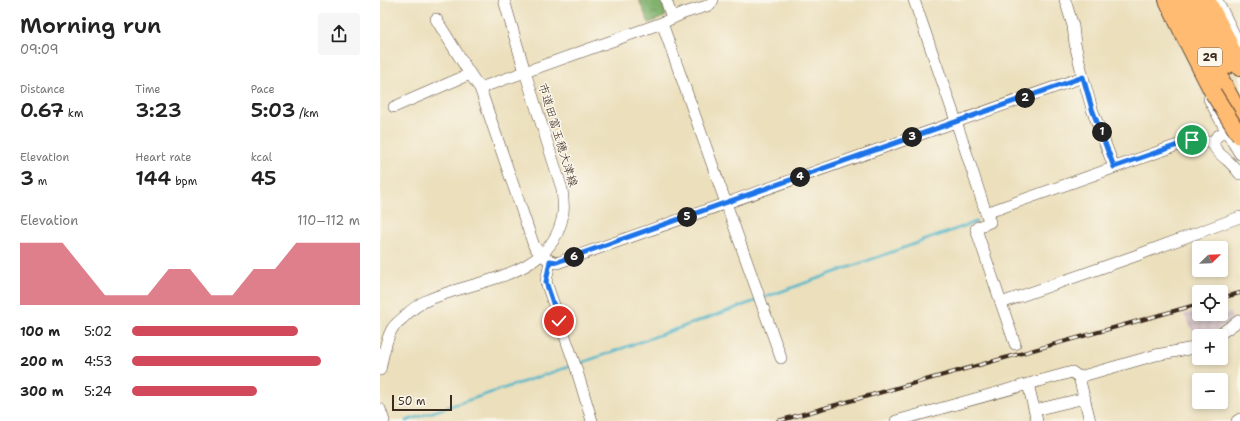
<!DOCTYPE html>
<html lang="en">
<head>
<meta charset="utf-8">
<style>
  body { margin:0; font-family:"Shantell Sans","Klee One",sans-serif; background:#f6f6f6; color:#222; height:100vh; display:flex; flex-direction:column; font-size:15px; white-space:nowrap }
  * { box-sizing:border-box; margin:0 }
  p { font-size:13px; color:#767676 }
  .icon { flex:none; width:22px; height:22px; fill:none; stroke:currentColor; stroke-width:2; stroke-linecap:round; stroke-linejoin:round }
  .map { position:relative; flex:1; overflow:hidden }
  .details { display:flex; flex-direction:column; background:#fff; width:380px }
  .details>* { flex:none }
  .needle { width:26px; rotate:67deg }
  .tools { position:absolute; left:812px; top:241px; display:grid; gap:8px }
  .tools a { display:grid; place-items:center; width:36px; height:36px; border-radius:4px; background:#fff; box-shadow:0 2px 6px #0003; font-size:20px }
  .scale { position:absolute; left:12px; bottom:10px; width:60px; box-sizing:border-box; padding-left:4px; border:2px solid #3b2a1e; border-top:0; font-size:11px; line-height:14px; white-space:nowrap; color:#3b2a1e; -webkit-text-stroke:3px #fbf7ec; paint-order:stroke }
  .pin { position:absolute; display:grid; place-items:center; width:34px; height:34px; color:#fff; margin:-17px; border:2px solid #fff; border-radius:50%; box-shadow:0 1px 4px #0007 }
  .km { position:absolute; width:20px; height:20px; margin:-10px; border-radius:50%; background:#222; color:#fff; font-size:11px; line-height:20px; text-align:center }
  .round { display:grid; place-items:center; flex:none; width:42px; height:42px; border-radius:4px; background:#f6f6f6 }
  .overview { display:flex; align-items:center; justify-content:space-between; height:68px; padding:0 20px }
  h1 { font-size:22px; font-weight:600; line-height:30px }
  .stats { display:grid; grid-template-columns:repeat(3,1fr); gap:6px; height:68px; padding:4px 20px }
  .stats div { display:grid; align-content:center }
  .stats b { font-size:20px; font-weight:600 }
  .stats small { font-size:11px; font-weight:400 }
  .stats p { font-size:11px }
  .chart { height:112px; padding:8px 20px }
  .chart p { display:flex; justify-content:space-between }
  .chart svg { width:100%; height:72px; margin-top:4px; fill:#d1495b; opacity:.7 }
  ul { padding:0 20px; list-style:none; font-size:13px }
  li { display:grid; grid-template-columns:64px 48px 1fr; align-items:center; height:30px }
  li i { height:10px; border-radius:5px; background:#d1495b }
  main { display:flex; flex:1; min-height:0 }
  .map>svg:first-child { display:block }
  .industrial { fill:url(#industrial-grid) }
  .forest { fill:url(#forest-crowns); stroke:#5e6e46 }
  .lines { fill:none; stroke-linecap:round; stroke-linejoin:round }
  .stream { stroke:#4cb5c9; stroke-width:2.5 }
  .minor-casing { stroke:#554536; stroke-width:12 }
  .highway-casing { stroke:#554536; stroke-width:18 }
  .minor { stroke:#fff; stroke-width:11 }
  .highway { stroke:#ffbb71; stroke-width:16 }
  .rail-casing { stroke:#3b2a1e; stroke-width:4 }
  .rail { stroke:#fbf7ec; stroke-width:2.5; stroke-dasharray:8; stroke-linecap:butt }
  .highway-bridge-casing { stroke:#554536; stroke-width:18; stroke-linecap:butt }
  .highway-bridge { stroke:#ffbb71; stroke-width:16 }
  .route-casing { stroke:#fff; stroke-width:8 }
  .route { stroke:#1a73e8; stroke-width:5 }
  .labels { text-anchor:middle; stroke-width:3; stroke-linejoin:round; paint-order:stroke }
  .shield { fill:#fbf7ec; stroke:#75685c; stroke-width:1 }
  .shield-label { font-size:11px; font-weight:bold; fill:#3b2a1e }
  .street-label { font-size:12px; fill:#3b2a1e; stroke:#fbf7ec }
</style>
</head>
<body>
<main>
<section class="details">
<div class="overview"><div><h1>Morning run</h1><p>09:09</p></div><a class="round"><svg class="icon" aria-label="share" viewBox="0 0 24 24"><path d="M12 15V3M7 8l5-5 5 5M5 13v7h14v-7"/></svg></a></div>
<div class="stats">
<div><p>Distance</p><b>0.67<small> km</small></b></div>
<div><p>Time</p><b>3:23</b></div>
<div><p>Pace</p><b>5:03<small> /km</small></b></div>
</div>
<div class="stats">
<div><p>Elevation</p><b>3<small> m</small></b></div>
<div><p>Heart rate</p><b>144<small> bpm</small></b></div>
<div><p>kcal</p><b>45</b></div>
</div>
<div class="chart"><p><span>Elevation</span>110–112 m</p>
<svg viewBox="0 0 160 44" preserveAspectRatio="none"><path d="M0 44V6L10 6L20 6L30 22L40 38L50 38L60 38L70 22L80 22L90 38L100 38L110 22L120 22L130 6L140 6L150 6L160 6V44z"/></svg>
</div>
<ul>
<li><b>100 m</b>5:02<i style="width:73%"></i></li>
<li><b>200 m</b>4:53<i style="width:83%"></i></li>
<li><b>300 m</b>5:24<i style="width:55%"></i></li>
</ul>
</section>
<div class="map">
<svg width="860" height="421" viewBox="0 0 860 421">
  <defs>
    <pattern id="industrial-grid" width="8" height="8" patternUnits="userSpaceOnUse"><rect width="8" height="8" fill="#d2bec3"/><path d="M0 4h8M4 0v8" fill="none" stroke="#b5a3a7"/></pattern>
    <pattern id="forest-crowns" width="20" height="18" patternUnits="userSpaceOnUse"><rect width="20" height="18" fill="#80b26d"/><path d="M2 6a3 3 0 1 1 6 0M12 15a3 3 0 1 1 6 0" fill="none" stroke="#6a9159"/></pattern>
  </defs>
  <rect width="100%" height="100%" fill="#fbf7ec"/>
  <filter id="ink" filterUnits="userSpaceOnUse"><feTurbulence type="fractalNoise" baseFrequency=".025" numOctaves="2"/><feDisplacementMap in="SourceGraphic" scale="8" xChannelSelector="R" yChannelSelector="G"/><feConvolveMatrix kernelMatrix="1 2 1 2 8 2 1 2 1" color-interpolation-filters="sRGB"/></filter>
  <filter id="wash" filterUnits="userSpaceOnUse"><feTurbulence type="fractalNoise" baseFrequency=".012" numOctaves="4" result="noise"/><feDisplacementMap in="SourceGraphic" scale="16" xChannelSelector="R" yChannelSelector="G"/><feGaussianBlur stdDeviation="0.9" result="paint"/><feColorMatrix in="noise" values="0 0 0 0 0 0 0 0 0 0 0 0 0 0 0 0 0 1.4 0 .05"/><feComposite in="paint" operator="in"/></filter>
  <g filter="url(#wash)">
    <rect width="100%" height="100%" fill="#ebdfbc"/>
    <path class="industrial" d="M819 311V314H829L830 317 850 312 852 320 828 336H819L818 342 804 314Z"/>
    <path class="forest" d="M259 0H281L286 16 269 23Z"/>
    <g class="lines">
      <g class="stream">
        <path d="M383 298 596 222"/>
        <path d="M198 364 378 300"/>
        <path d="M26 421 191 366"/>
      </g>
    </g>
  </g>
  <g filter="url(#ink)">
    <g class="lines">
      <defs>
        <g id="minor">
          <path d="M286 0 292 18"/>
          <path d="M333 0 330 5 304 13 282 23 100 88 154 246C161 255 166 260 177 263L703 77"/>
          <path d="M534 0 576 121 606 213 610 222 598 227 596 229 635 344"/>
          <path d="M685 0 693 26 695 44 703 77 712 109 734 167"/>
          <path d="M837 0 860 46"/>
          <path d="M56 19 90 74"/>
          <path d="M282 23 401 358"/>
          <path d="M829 99C839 118 849 136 860 154"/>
          <path d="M14 107 90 74 100 88"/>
          <path d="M854 128C849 130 843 132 839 135 826 144 840 154 847 160 852 164 856 169 860 174"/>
          <path d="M606 213 812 140H820L834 144"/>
          <path d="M170 261 166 282 196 368 212 421"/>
          <path d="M621 303 755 256 860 217"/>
          <path d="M837 336 860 320"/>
          <path d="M0 370C3 356 5 341 12 329 15 324 21 320 25 316 40 301 54 297 73 291 114 278 168 270 181 223 185 212 183 200 182 189L145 72 124 0"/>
          <path d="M699 377 710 421"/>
          <path d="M648 384 657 421"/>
          <path d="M0 409 4 421"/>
          <path d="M655 410 705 398"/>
          <path d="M516 421 648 384 692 372 699 377 776 355 819 347"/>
          <path d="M857 421 860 419"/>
        </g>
        <g id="highway">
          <path d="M787 0 805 38 833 93"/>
          <path d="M799 0 860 115"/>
          <path d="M813 0 847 66"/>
          <path d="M827 0 846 37 860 68"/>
        </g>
      </defs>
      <use href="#minor" class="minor-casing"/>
      <use href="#highway" class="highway-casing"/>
      <use href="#minor" class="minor"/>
      <use href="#highway" class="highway"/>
      <defs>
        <g id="rail">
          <path d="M841 298 860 293"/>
          <path d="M398 421 819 304"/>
        </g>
      </defs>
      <use href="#rail" class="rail-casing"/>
      <use href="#rail" class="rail"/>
      <defs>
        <path id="highway-bridge" d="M833 93 860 136"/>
      </defs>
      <use href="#highway-bridge" class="highway-bridge-casing"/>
      <use href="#highway-bridge" class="highway-bridge"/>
    </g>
  </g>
  <g class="lines" filter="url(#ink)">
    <defs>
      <path id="route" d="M179 321 166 282 170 261 177 262 703 77 712 109 734 167 812 140"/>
    </defs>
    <use href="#route" class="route-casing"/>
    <use href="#route" class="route"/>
  </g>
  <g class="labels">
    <rect class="shield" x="818" y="48" width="24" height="18" rx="3"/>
    <g class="shield-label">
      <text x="830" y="61">29</text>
    </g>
    <g class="street-label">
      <text transform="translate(178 135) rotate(73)" y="4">市道田富玉穂大津線</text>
    </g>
  </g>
</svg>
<div class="tools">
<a><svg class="needle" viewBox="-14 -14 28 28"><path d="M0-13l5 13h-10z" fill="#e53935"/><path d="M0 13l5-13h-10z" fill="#767676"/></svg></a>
<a><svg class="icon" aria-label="locate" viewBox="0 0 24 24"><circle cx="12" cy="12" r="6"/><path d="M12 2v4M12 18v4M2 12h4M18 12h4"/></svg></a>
<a>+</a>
<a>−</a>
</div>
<div class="scale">50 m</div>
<div class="pin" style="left:812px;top:140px;background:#1e9e55"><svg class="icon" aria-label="arrive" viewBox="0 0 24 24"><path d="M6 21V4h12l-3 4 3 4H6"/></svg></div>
<div class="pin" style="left:179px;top:321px;background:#d93025"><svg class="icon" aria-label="check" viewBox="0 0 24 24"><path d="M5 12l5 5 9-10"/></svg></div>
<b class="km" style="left:722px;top:132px">1</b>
<b class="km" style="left:645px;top:98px">2</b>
<b class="km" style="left:532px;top:137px">3</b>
<b class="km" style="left:420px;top:177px">4</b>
<b class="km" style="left:307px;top:217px">5</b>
<b class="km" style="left:194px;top:257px">6</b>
</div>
</main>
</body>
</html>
